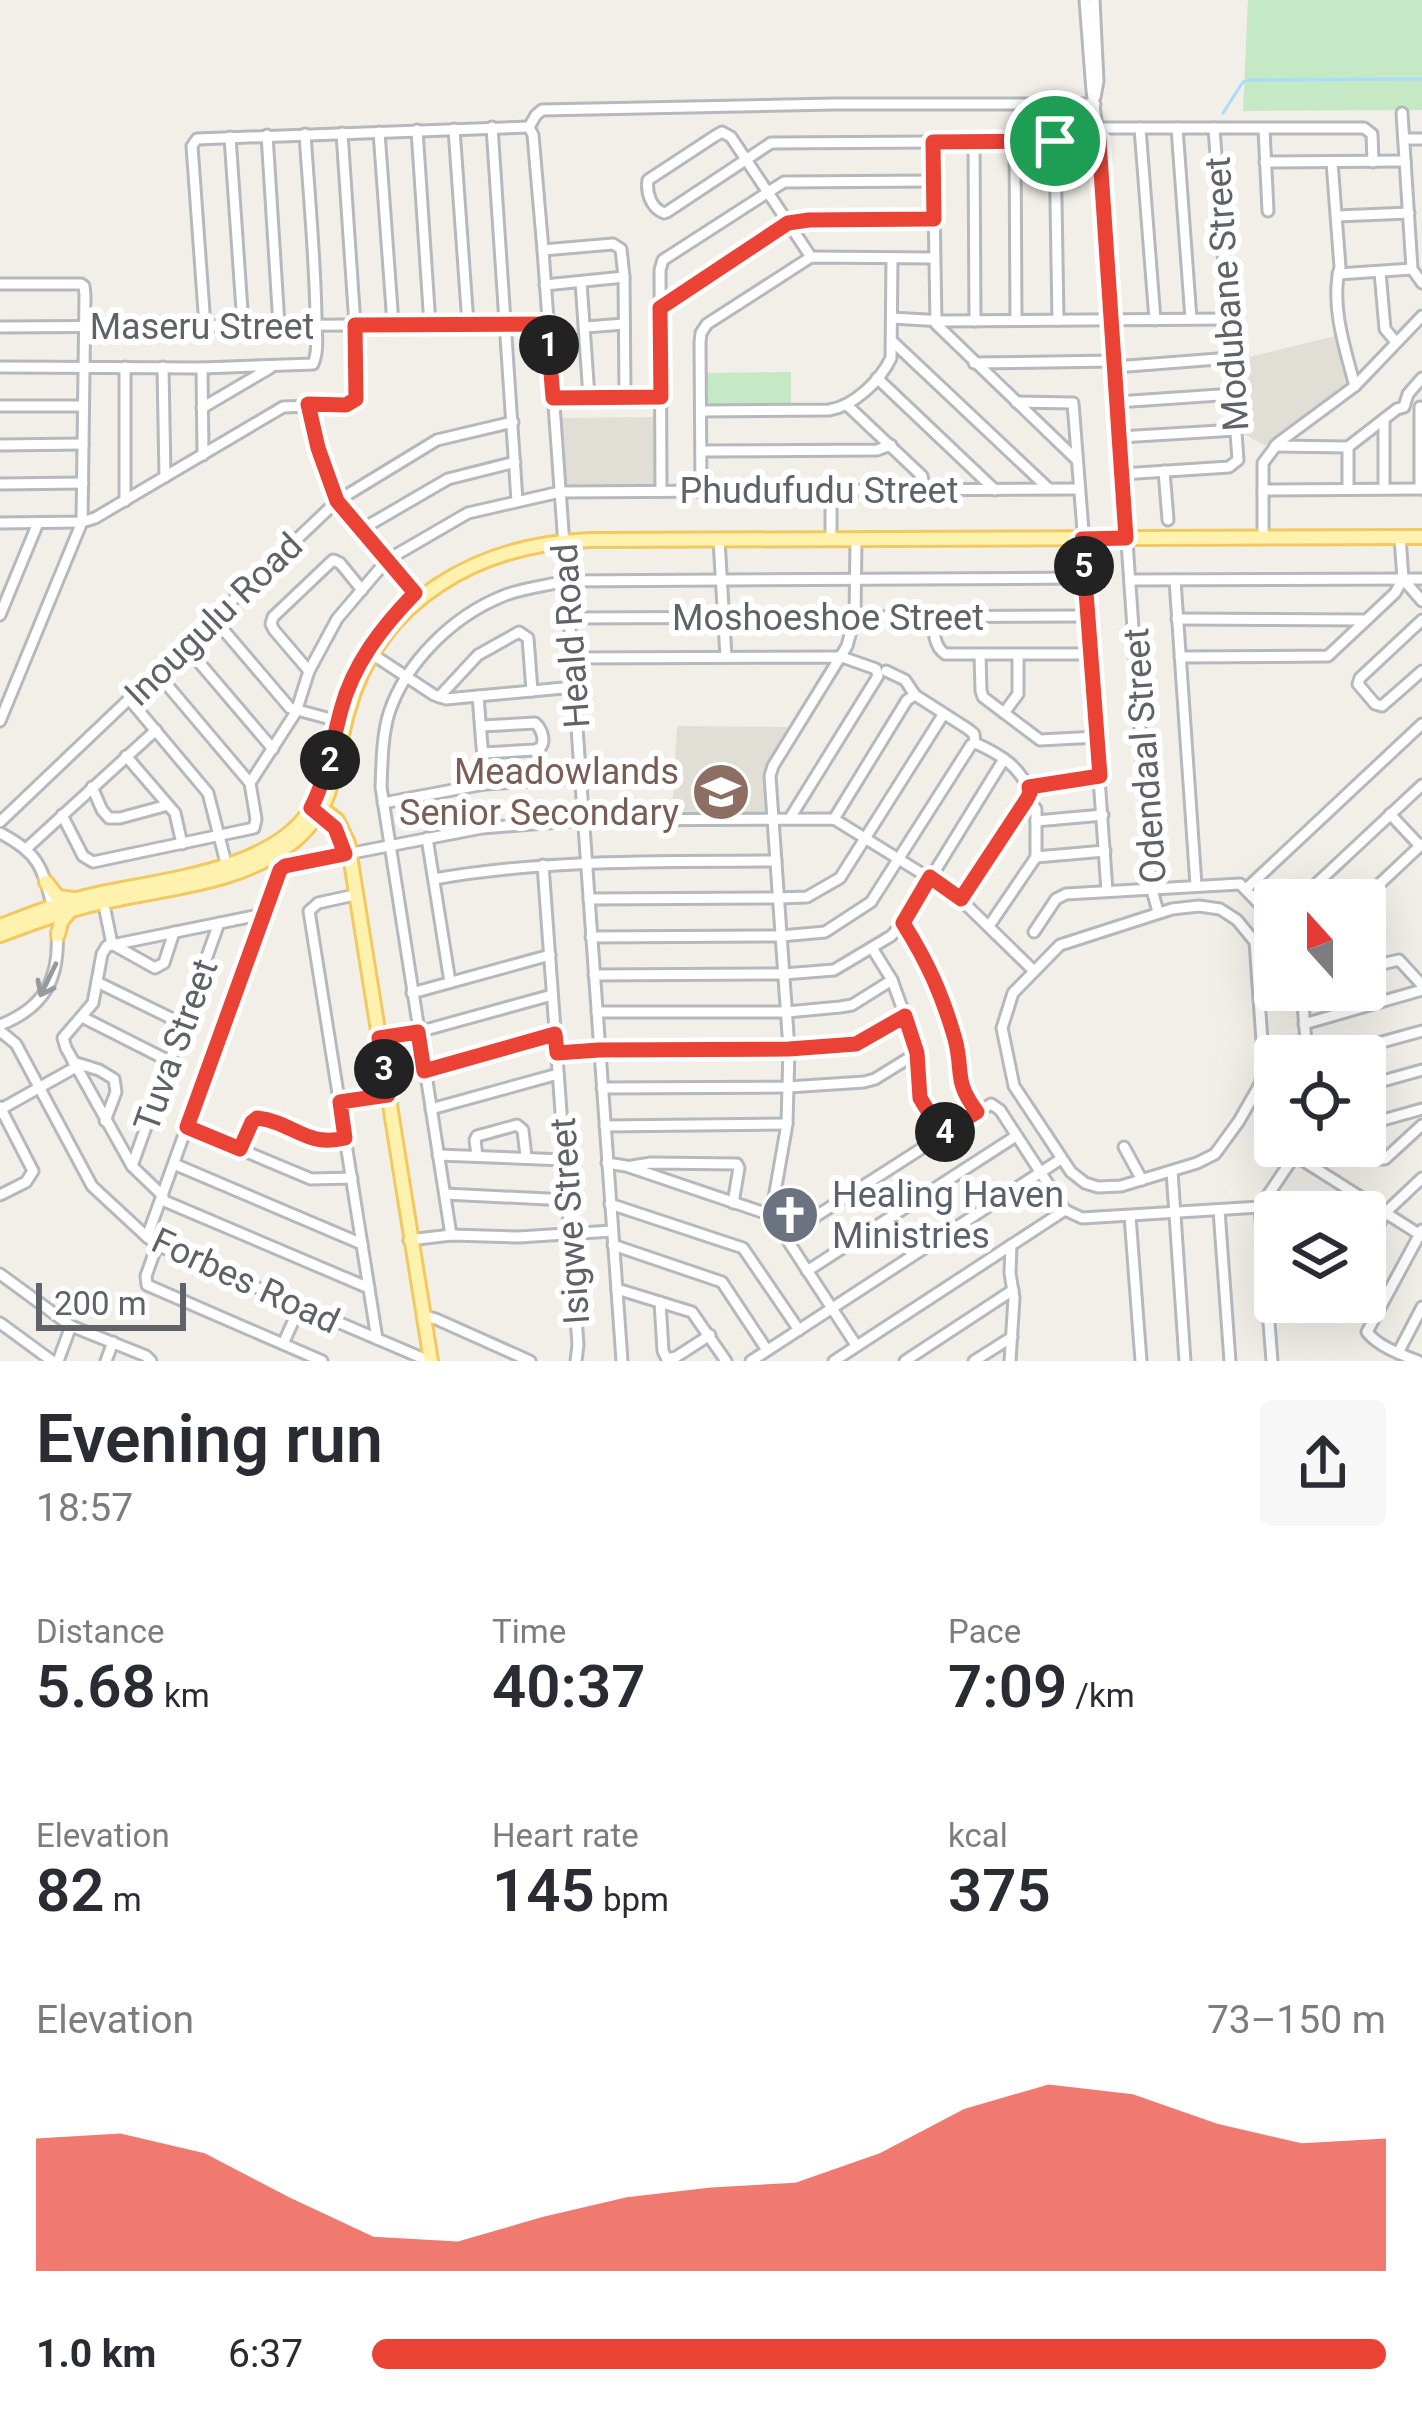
<!DOCTYPE html>
<html lang="en">
<head>
<meta charset="utf-8">
<style>
  body { margin:0; font-family:Roboto,sans-serif; background:#f7f7f7; color:#2b2b33; height:100vh; display:flex; flex-direction:column; font-size:45px; white-space:nowrap }
  * { box-sizing:border-box; margin:0 }
  p { font-size:39px; color:#7c7c81 }
  .icon { flex:none; width:66px; height:66px; fill:none; stroke:currentColor; stroke-width:2; stroke-linecap:round; stroke-linejoin:round }
  .map { position:relative; height:1361px; overflow:hidden }
  .sheet { display:flex; flex-direction:column; background:#fff; flex:1 }
  .sheet>* { flex:none }
  .needle { width:78px; rotate:339deg }
  .tools { position:absolute; left:1254px; top:879px; display:grid; gap:24px }
  .tools a { display:grid; place-items:center; width:132px; height:132px; border-radius:12px; background:#fff; box-shadow:0 12px 48px #0002; font-size:60px }
  .scale { position:absolute; left:36px; bottom:30px; width:150px; box-sizing:border-box; padding-left:12px; border:6px solid #5f6368; border-top:0; font-size:33px; line-height:42px; white-space:nowrap; color:#5f6368; -webkit-text-stroke:9px #fff; paint-order:stroke }
  .pin { position:absolute; display:grid; place-items:center; width:102px; height:102px; color:#fff; margin:-51px; border:6px solid #fff; border-radius:50%; box-shadow:0 3px 12px #0007 }
  .km { position:absolute; width:60px; height:60px; margin:-30px; border-radius:50%; background:#222; color:#fff; font-size:33px; line-height:60px; text-align:center }
  .round { display:grid; place-items:center; flex:none; width:126px; height:126px; border-radius:12px; background:#f7f7f7 }
  .head { display:flex; align-items:center; justify-content:space-between; height:204px; padding:0 36px }
  h1 { font-size:66px; font-weight:600; line-height:90px }
  .figures { display:grid; grid-template-columns:repeat(3,1fr); gap:18px; height:204px; padding:12px 36px }
  .figures div { display:grid; align-content:center }
  .figures b { font-size:60px; font-weight:600 }
  .figures small { font-size:33px; font-weight:400 }
  .figures p { font-size:33px }
  .chart { height:336px; padding:24px 36px }
  .chart p { display:flex; justify-content:space-between }
  .chart svg { width:100%; height:216px; margin-top:12px; fill:#ea4335; opacity:.7 }
  ul { padding:0 36px; list-style:none; font-size:39px }
  li { display:grid; grid-template-columns:192px 144px 1fr; align-items:center; height:90px }
  li i { height:30px; border-radius:15px; background:#ea4335 }
  .map>svg:first-child { display:block }
  .education { fill:#e1ded6 }
  .green { fill:#c5e8c5 }
  .lines { fill:none; stroke-linecap:round; stroke-linejoin:round }
  .stream { stroke:#aadaff; stroke-width:3 }
  .minor-casing { stroke:#b5b8bc; stroke-width:15 }
  .major-casing { stroke:#f2c960; stroke-width:18 }
  .minor { stroke:#fff; stroke-width:9 }
  .major { stroke:#fff2af; stroke-width:12 }
  .oneway { stroke:#979a9d }
  .route-casing { stroke:#fff; stroke-width:24 }
  .route { stroke:#ea4335; stroke-width:15 }
  .labels { text-anchor:middle; stroke-width:12; stroke-linejoin:round; paint-order:stroke }
  .street-label { font-size:36px; fill:#5f6368; stroke:#fff }
  .education-label { font-size:36px; fill:#785e54; stroke:#fff; text-anchor:end }
  .worship-label { font-size:36px; fill:#5b616d; stroke:#fff; text-anchor:start }
</style>
</head>
<body>
<div class="map">
<svg width="1422" height="1361" viewBox="0 0 1422 1361">
  <rect width="100%" height="100%" fill="#f1efe8"/>
  <g class="education">
    <path d="M1339 335 1350 382 1265 446 1239 431 1233 361Z"/>
    <path d="M658 417V483L654 487 566 485 562 418Z"/>
    <path d="M677 726 792 727 768 769 770 815 672 814Z"/>
  </g>
  <g class="green">
    <path d="M1248 0H1422V110L1243 111Z"/>
    <path d="M791 372V406H705L704 373Z"/>
  </g>
  <g class="lines">
    <path class="stream" d="M1223 113 1243 82 1250 80 1422 79"/>
    <defs>
      <g id="minor">
        <path d="M1085 0 1092 91 1099 141 1151 886 1158 912"/>
        <path d="M1094 0 1098 81 1095 97"/>
        <path d="M1402 113 1412 269 1422 283"/>
        <path d="M492 127 517 501"/>
        <path d="M529 127 533 135 543 250 622 1361"/>
        <path d="M529 127 536 115 542 110 834 104H1095"/>
        <path d="M1098 128H1364L1372 134 1373 162"/>
        <path d="M1140 128 1155 320"/>
        <path d="M1177 128 1191 319"/>
        <path d="M454 129 468 324"/>
        <path d="M1264 129 1268 211"/>
        <path d="M417 130 430 325"/>
        <path d="M379 132 393 324"/>
        <path d="M267 135 279 325"/>
        <path d="M230 137 243 325"/>
        <path d="M1404 139H1422"/>
        <path d="M1015 141 1016 320"/>
        <path d="M1055 141 1058 320"/>
        <path d="M933 142 936 324 1077 460"/>
        <path d="M974 142 975 321"/>
        <path d="M1265 162 1405 161"/>
        <path d="M1332 162 1340 267C1330 304 1345 349 1355 386"/>
        <path d="M1337 216 1409 213"/>
        <path d="M543 250 613 244 621 249 624 277 625 397"/>
        <path d="M811 257C784 217 758 177 731 137L722 132 715 136 648 180C646 193 651 208 664 213L667 212 771 143 1099 141"/>
        <path d="M1380 272 1385 329 1396 342"/>
        <path d="M1338 274 1412 269"/>
        <path d="M581 282 589 397"/>
        <path d="M0 284H81L84 286 85 295 82 522 0 721"/>
        <path d="M545 285 624 277"/>
        <path d="M660 307 788 223 809 220 933 219"/>
        <path d="M892 318 943 321 1227 319"/>
        <path d="M205 326 192 146 197 139 529 127"/>
        <path d="M0 327 547 324"/>
        <path d="M586 327 624 324"/>
        <path d="M892 341 1049 489"/>
        <path d="M974 363 1115 361"/>
        <path d="M0 367 202 368 313 364C319 350 316 333 316 317 315 256 309 195 305 134"/>
        <path d="M125 367V501"/>
        <path d="M163 367 165 477"/>
        <path d="M1115 367 1231 358"/>
        <path d="M202 368 203 455"/>
        <path d="M877 378 995 490"/>
        <path d="M552 398 661 397"/>
        <path d="M1016 402 1073 403 1083 531"/>
        <path d="M1117 402 1234 394"/>
        <path d="M308 404 314 435 337 501 415 593"/>
        <path d="M0 406H83"/>
        <path d="M848 406 922 476 925 491"/>
        <path d="M1420 407V489"/>
        <path d="M202 408 270 368"/>
        <path d="M701 411 829 410C854 406 880 381 891 358L892 258"/>
        <path d="M1384 419V489"/>
        <path d="M1120 437 1236 430"/>
        <path d="M0 445 83 444"/>
        <path d="M1275 446 1348 447"/>
        <path d="M1348 447 1397 409 1404 407 1408 394 1422 378"/>
        <path d="M1348 447V489"/>
        <path d="M701 451 877 450 891 445"/>
        <path d="M1164 471 1168 520"/>
        <path d="M1122 474 1229 467 1238 460 1214 128"/>
        <path d="M0 484 83 483"/>
        <path d="M1263 490 1422 489"/>
        <path d="M661 491 660 270 663 260 784 182 933 181"/>
        <path d="M701 491 700 342 701 333 707 324 811 257 933 258"/>
        <path d="M0 523 82 522 95 518 283 407 346 405 354 402 355 325 342 133"/>
        <path d="M362 529 448 479 515 462"/>
        <path d="M1263 531V463L1278 443 1355 386 1422 316"/>
        <path d="M831 532V490"/>
        <path d="M1400 537 1403 579 1422 601"/>
        <path d="M856 539 855 617 847 646 773 766 770 776 789 1049 787 1124 771 1215 856 1345"/>
        <path d="M1082 539 1107 891"/>
        <path d="M719 540 726 657"/>
        <path d="M1130 580 1422 579"/>
        <path d="M1175 580 1196 885"/>
        <path d="M0 615 38 523"/>
        <path d="M934 617C934 631 933 645 945 654H1091"/>
        <path d="M569 618 1088 616"/>
        <path d="M1177 619 1366 620"/>
        <path d="M215 620 290 708 338 721"/>
        <path d="M1422 620 1360 678 1358 684 1375 704 1382 706 1422 671"/>
        <path d="M186 647 273 749"/>
        <path d="M372 654 434 695 446 699 574 687"/>
        <path d="M980 655 981 691 983 697 1040 740 1097 737"/>
        <path d="M1180 657 1328 656 1395 593 1403 579"/>
        <path d="M571 658 842 657 876 669 878 676 790 818"/>
        <path d="M309 671 274 630 271 624 273 617 333 560 340 563 362 590"/>
        <path d="M886 671 905 680 915 695 968 729 974 734 975 743"/>
        <path d="M478 696 485 784"/>
        <path d="M439 697 478 655 519 632 528 638 532 691"/>
        <path d="M129 699 208 793 226 863"/>
        <path d="M1004 713 1018 694V655"/>
        <path d="M481 726 535 723C542 729 546 741 540 748L535 750 483 753"/>
        <path d="M126 756 175 813 182 844"/>
        <path d="M250 783 296 712 309 671 337 619 387 560 468 513 560 492 1079 489"/>
        <path d="M92 787 102 810 109 818H120L168 805"/>
        <path d="M1029 787 1100 775"/>
        <path d="M1027 799 1036 809V857"/>
        <path d="M383 803 485 784 580 778"/>
        <path d="M1390 814 1420 846"/>
        <path d="M62 815 83 856 93 862 254 828 256 819 250 783 157 673"/>
        <path d="M834 819 907 700 915 695"/>
        <path d="M1036 821 1103 815"/>
        <path d="M0 822 337 501 437 440 513 422"/>
        <path d="M0 833C39 853 42 867 53 908"/>
        <path d="M427 838 450 982"/>
        <path d="M27 848 156 730"/>
        <path d="M1036 857 1105 851"/>
        <path d="M543 865 578 1345 576 1361"/>
        <path d="M434 879C547 859 661 862 776 861"/>
        <path d="M1247 888 1422 724"/>
        <path d="M350 896 318 903 309 911 377 1339"/>
        <path d="M589 899 778 898 807 897 840 878 943 715"/>
        <path d="M961 899 1030 793C1021 767 1000 754 975 743"/>
        <path d="M1299 900 1422 785"/>
        <path d="M105 910 112 944 155 968 164 963 174 932"/>
        <path d="M903 923C928 962 942 994 955 1039 964 1073 954 1080 977 1112"/>
        <path d="M989 926 1036 857"/>
        <path d="M1365 927 1374 920 1369 901 1370 893 1422 844"/>
        <path d="M1034 932 1056 899 1066 894 1240 884 1275 920"/>
        <path d="M591 937 781 936 825 932 871 902 971 745 975 743"/>
        <path d="M872 948 892 980 913 1038 918 1060 921 1098 942 1134"/>
        <path d="M1365 968 1399 960 1422 985"/>
        <path d="M594 975 784 974 834 970 891 936 903 923 1004 759"/>
        <path d="M97 982 183 1024"/>
        <path d="M1302 990 1307 1056"/>
        <path d="M412 993 550 955"/>
        <path d="M597 1012H787L840 1007 852 1005 892 980"/>
        <path d="M82 1017 169 1061"/>
        <path d="M1304 1024 1422 990"/>
        <path d="M0 1025C46 1007 60 977 57 931"/>
        <path d="M0 1031 16 1044 92 1186 147 1237 157 1245 429 1361"/>
        <path d="M377 1039 418 1032 552 995"/>
        <path d="M557 1053C657 1046 756 1054 856 1044L865 1041 905 1016"/>
        <path d="M1331 1056 1422 1031"/>
        <path d="M73 1062 99 1070 114 1079 116 1092 105 1121"/>
        <path d="M1264 1069 1260 1084 1239 1121 1215 1154 1197 1163 1121 1186 1098 1187 1085 1183 1071 1172 1014 1086 1002 1028 1013 993 1060 945 1172 909 1199 906 1220 909 1237 920 1255 942 1264 1069 1268 1133 1265 1137"/>
        <path d="M424 1071 555 1034"/>
        <path d="M1365 1086 1422 1070"/>
        <path d="M602 1088 788 1087 864 1082 875 1079 917 1053"/>
        <path d="M339 1102 388 1095"/>
        <path d="M0 1107 33 1171 26 1182 0 1195"/>
        <path d="M1 1109 76 1067"/>
        <path d="M431 1109 558 1074"/>
        <path d="M1365 1125 1422 1109"/>
        <path d="M605 1126 787 1124"/>
        <path d="M187 1127 311 1179 352 1178"/>
        <path d="M1280 1146 1422 1236"/>
        <path d="M1357 1146 1378 1159H1385L1422 1125"/>
        <path d="M1124 1147 1142 1180"/>
        <path d="M240 1149 252 1122 257 1118C293 1122 306 1147 345 1138"/>
        <path d="M438 1155 564 1160"/>
        <path d="M477 1156 475 1140 477 1136 517 1125 523 1130 526 1157"/>
        <path d="M607 1163 626 1166 771 1215"/>
        <path d="M174 1164 362 1244"/>
        <path d="M132 1166 219 923"/>
        <path d="M632 1166 651 1163 737 1164 739 1168 733 1203"/>
        <path d="M1172 1171 1185 1361"/>
        <path d="M445 1194 567 1200"/>
        <path d="M163 1196 132 1166 66 1048 63 1038 93 1003 102 954 107 946 264 914"/>
        <path d="M162 1200 369 1288"/>
        <path d="M610 1204 743 1248 799 1330"/>
        <path d="M1260 1207 1272 1361"/>
        <path d="M1219 1210 1230 1361"/>
        <path d="M1344 1212 1354 1194"/>
        <path d="M1130 1216 1141 1361"/>
        <path d="M451 1235 381 787C382 763 382 736 389 713 406 662 453 616 503 596 522 588 545 586 566 581L1085 578"/>
        <path d="M785 1236 991 1104 1000 1110 1065 1210 1082 1218 1260 1207 1301 1146"/>
        <path d="M147 1237 277 877 285 866 482 828 583 820 834 819 955 894 1034 971"/>
        <path d="M409 1240 451 1235 519 1237 612 1231"/>
        <path d="M157 1245 146 1276 147 1285 322 1361"/>
        <path d="M613 1245 722 1282 767 1350"/>
        <path d="M1365 1252 1385 1213 1422 1178"/>
        <path d="M807 1271 1016 1136"/>
        <path d="M0 1274 71 1326 146 1356 151 1361"/>
        <path d="M617 1289 692 1312 726 1361"/>
        <path d="M660 1302 663 1351 667 1359 676 1357 710 1335"/>
        <path d="M1316 1302 1330 1309 1335 1308 1339 1302"/>
        <path d="M424 1316 436 1319 530 1361"/>
        <path d="M0 1323 52 1361"/>
        <path d="M283 1344 300 1306"/>
        <path d="M1398 1353 1422 1307"/>
        <path d="M58 1361 71 1326"/>
        <path d="M106 1361 113 1342"/>
        <path d="M751 1361 1061 1159"/>
        <path d="M834 1361 1065 1210"/>
        <path d="M905 1361 1013 1290"/>
        <path d="M974 1361 1012 1337"/>
        <path d="M1010 1361 1014 1298 1010 1273 1011 1245"/>
        <path d="M1418 1361C1400 1354 1379 1347 1367 1332L1422 1230"/>
      </g>
      <g id="major">
        <path d="M317 805 337 820 348 843 431 1361"/>
        <path d="M46 882 58 897 73 899"/>
        <path d="M0 926C32 914 64 901 97 894 161 880 268 871 308 813 322 793 329 767 333 744"/>
        <path d="M0 935C31 924 63 911 95 904 160 888 240 886 293 842 339 804 333 762 348 711 379 598 480 544 590 540L1422 537"/>
        <path d="M58 935 61 922 70 911"/>
      </g>
    </defs>
    <use href="#minor" class="minor-casing"/>
    <use href="#major" class="major-casing"/>
    <use href="#minor" class="minor"/>
    <use href="#major" class="major"/>
  </g>
  <defs><path id="oneway-shaft" d="M-6 0H5M1.5-3L5.5 0L1.5 3" fill="none" stroke-width="1.6" stroke-linecap="round" stroke-linejoin="round" transform="scale(3)"/></defs>
  <use class="oneway" href="#oneway-shaft" transform="translate(48 980) rotate(116)"/>
  <g class="lines">
    <defs>
      <path id="route" d="M1055 141H1099L1126 538 1082 539 1100 776 1029 787 1030 793 1027 799 961 899 930 877 903 923C928 963 942 994 955 1039 964 1073 953 1080 977 1112L942 1134 920 1098 917 1053 905 1016 856 1044 789 1049 599 1050 557 1053 555 1034 424 1071 418 1032 379 1038 388 1095 340 1102 345 1138C306 1148 293 1122 257 1118L252 1122 240 1149 187 1127 280 870 285 866 345 854 335 828 311 808C327 777 332 744 341 710 353 664 382 627 415 593L337 501 318 448 308 404 346 405 356 399 355 325 547 324 553 398 661 397 660 308 788 223 809 220 934 219 933 142Z"/>
    </defs>
    <use href="#route" class="route-casing"/>
    <use href="#route" class="route"/>
  </g>
  <defs>
    <symbol id="school-disc" viewBox="-11 -11 22 22"><circle r="9.5" fill="#8d6e63" stroke="#fff"/><path d="M0-5L7-2L0 1L-7-2ZM-4 1L0 2.5L4 1V4Q0 6-4 4Z" fill="#fff"/></symbol>
    <symbol id="church-disc" viewBox="-11 -11 22 22"><circle r="9.5" fill="#6b7280" stroke="#fff"/><path d="M-1.2-6h2.4v3.5h3.3v2.4h-3.3V6h-2.4V-.1h-3.3v-2.4h3.3Z" fill="#fff"/></symbol>
  </defs>
  <g fill-rule="evenodd">
    <use href="#school-disc" x="688" y="759" width="66" height="66"/>
    <use href="#church-disc" x="757" y="1182" width="66" height="66"/>
  </g>
  <g class="labels">
    <g class="street-label">
      <text transform="translate(1226 294) rotate(-94)" y="13">Modubane Street</text>
      <text x="202" y="339">Maseru Street</text>
      <text x="819" y="503">Phudufudu Street</text>
      <text x="828" y="630">Moshoeshoe Street</text>
      <text transform="translate(213 619) rotate(-44)" y="13">Inougulu Road</text>
      <text transform="translate(570 636) rotate(-94)" y="13">Heald Road</text>
      <text transform="translate(1144 756) rotate(-94)" y="13">Odendaal Street</text>
      <text transform="translate(175 1045) rotate(-70)" y="13">Tuva Street</text>
      <text transform="translate(569 1221) rotate(-94)" y="13">Isigwe Street</text>
      <text transform="translate(246 1280) rotate(25)" y="13">Forbes Road</text>
    </g>
    <g class="education-label">
      <text x="679" y="784">Meadowlands<tspan x="679" dy="41">Senior Secondary</tspan></text>
    </g>
    <g class="worship-label">
      <text x="832" y="1207">Healing Haven<tspan x="832" dy="41">Ministries</tspan></text>
    </g>
  </g>
</svg>
<div class="tools">
<a><svg class="needle" viewBox="-14 -14 28 28"><path d="M0-13l5 13h-10z" fill="#e53935"/><path d="M0 13l5-13h-10z" fill="#7c7c81"/></svg></a>
<a><svg class="icon" aria-label="locate" viewBox="0 0 24 24"><circle cx="12" cy="12" r="6"/><path d="M12 2v4M12 18v4M2 12h4M18 12h4"/></svg></a>
<a><svg class="icon" aria-label="layers" viewBox="0 0 24 24"><path d="M12 4l9 5-9 5-9-5zM3 14l9 5 9-5"/></svg></a>
</div>
<div class="scale">200 m</div>
<div class="pin" style="left:1055px;top:141px;background:#1e9e55"><svg class="icon" aria-label="arrive" viewBox="0 0 24 24"><path d="M6 21V4h12l-3 4 3 4H6"/></svg></div>
<b class="km" style="left:549px;top:345px">1</b>
<b class="km" style="left:330px;top:760px">2</b>
<b class="km" style="left:384px;top:1069px">3</b>
<b class="km" style="left:945px;top:1132px">4</b>
<b class="km" style="left:1084px;top:566px">5</b>
</div>
<section class="sheet">
<div class="head"><div><h1>Evening run</h1><p>18:57</p></div><a class="round"><svg class="icon" aria-label="share" viewBox="0 0 24 24"><path d="M12 15V3M7 8l5-5 5 5M5 13v7h14v-7"/></svg></a></div>
<div class="figures">
<div><p>Distance</p><b>5.68<small> km</small></b></div>
<div><p>Time</p><b>40:37</b></div>
<div><p>Pace</p><b>7:09<small> /km</small></b></div>
</div>
<div class="figures">
<div><p>Elevation</p><b>82<small> m</small></b></div>
<div><p>Heart rate</p><b>145<small> bpm</small></b></div>
<div><p>kcal</p><b>375</b></div>
</div>
<div class="chart"><p><span>Elevation</span>73–150 m</p>
<svg viewBox="0 0 160 44" preserveAspectRatio="none"><path d="M0 44V17L10 16L20 20L30 29L40 37L50 38L60 33L70 29L80 27L90 26L100 20L110 11L120 6L130 8L140 14L150 18L160 17V44z"/></svg>
</div>
<ul>
<li><b>1.0 km</b>6:37<i style="width:100%"></i></li>
</ul>
</section>
</body>
</html>
